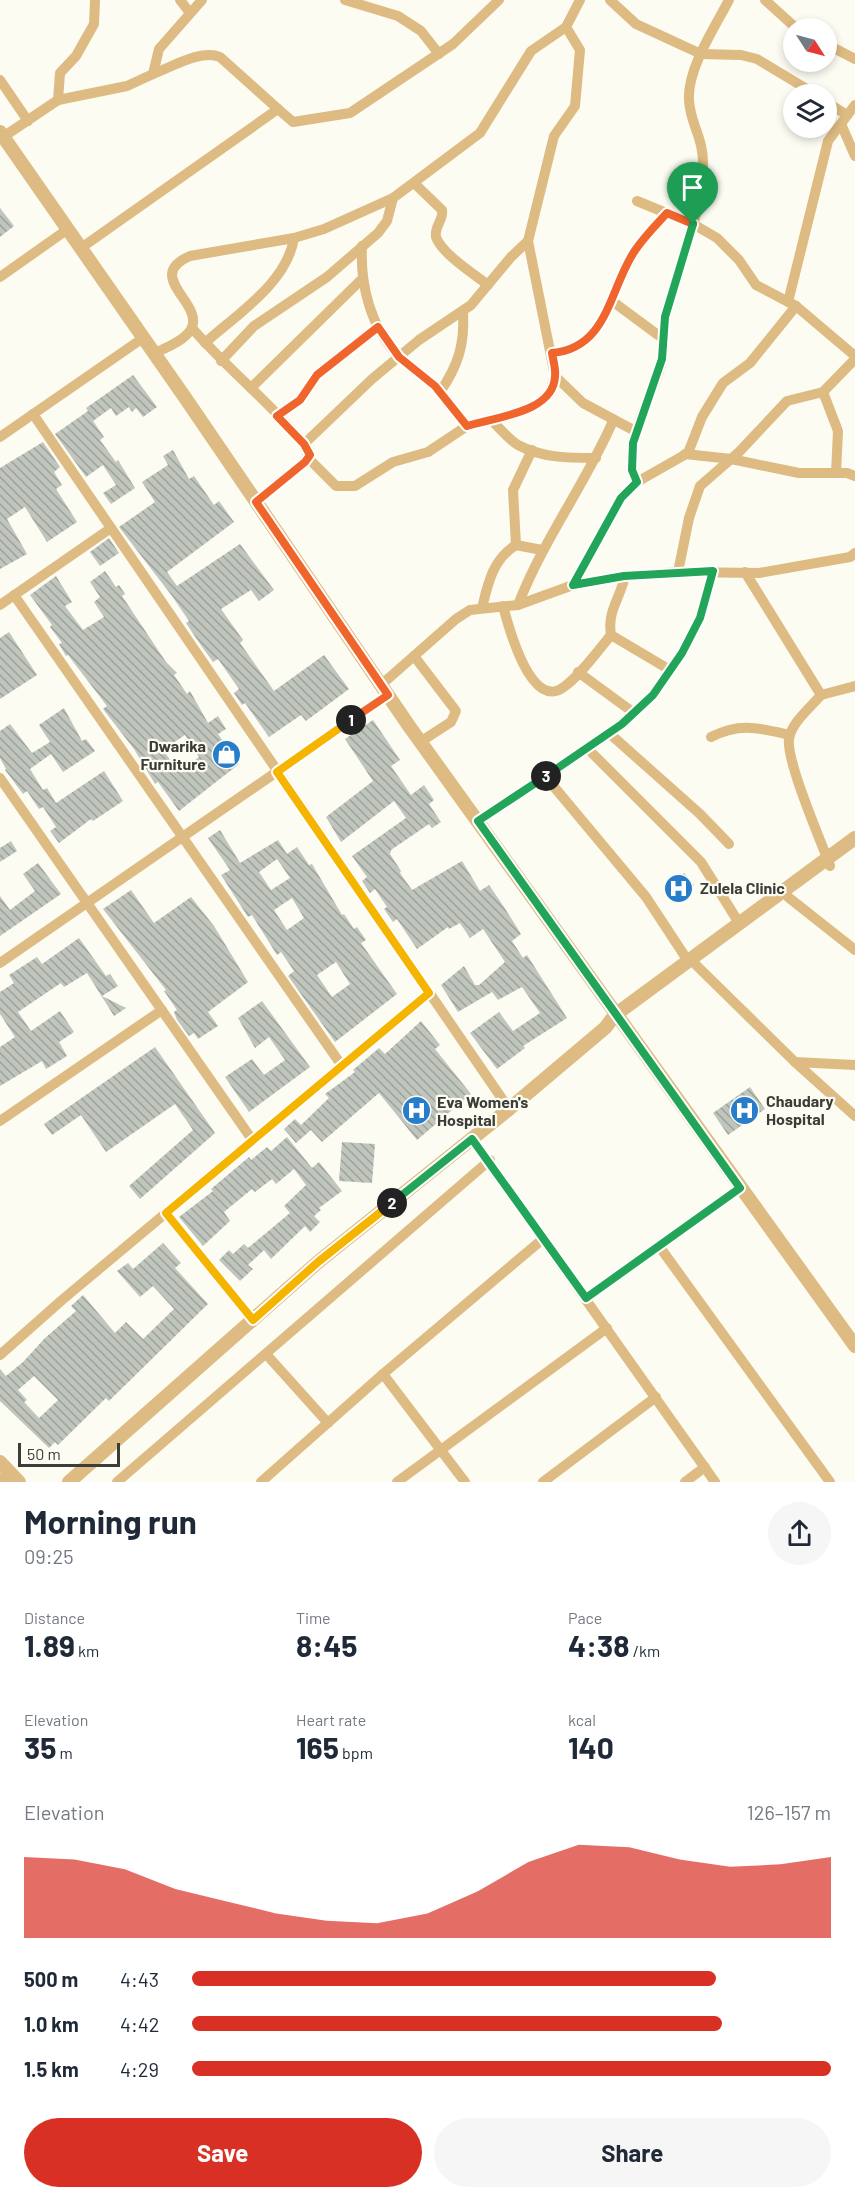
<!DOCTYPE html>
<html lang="en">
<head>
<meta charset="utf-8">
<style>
  body { margin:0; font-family:Barlow,sans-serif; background:#f6f6f7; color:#1f2937; height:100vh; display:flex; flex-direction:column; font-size:22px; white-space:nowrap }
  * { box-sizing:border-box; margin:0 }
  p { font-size:20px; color:#747a83 }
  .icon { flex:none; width:33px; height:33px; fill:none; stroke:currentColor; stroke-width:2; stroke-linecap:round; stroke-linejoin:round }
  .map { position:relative; height:1482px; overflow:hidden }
  .details { display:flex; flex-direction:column; background:#fff; flex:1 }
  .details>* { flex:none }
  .needle { width:39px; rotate:126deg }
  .fabs { position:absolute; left:783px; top:18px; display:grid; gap:12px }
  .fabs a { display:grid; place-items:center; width:54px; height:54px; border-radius:50%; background:#fff; box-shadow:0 3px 9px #0003; font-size:30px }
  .scale { position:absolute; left:18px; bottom:15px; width:102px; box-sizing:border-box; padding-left:6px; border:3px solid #3c3c38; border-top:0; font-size:16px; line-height:21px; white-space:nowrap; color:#3c3c38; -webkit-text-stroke:4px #fcfcf3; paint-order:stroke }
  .pin { position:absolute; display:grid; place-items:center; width:51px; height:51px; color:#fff; margin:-62px -26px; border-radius:50% 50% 50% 0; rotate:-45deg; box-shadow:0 0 6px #0007 }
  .pin .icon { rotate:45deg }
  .km { position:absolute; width:30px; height:30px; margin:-15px; border-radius:50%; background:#222; color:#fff; font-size:16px; line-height:30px; text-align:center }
  .round { display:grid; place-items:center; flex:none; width:63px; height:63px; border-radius:32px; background:#f6f6f7 }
  .headline { display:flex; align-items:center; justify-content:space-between; height:102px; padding:0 24px }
  h1 { font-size:33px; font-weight:700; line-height:45px }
  .figures { display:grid; grid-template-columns:repeat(3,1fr); gap:9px; height:102px; padding:6px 24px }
  .figures div { display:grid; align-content:center }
  .figures b { font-size:30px; font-weight:700 }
  .figures small { font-size:16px; font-weight:400 }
  .figures p { font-size:16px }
  .chart { height:168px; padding:12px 24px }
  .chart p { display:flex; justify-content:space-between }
  .chart svg { width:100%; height:108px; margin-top:6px; fill:#d93025; opacity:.7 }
  .button { display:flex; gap:12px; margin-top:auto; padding:12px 24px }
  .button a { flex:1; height:69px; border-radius:36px; background:#d93025; color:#fff; font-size:24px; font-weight:700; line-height:69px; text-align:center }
  .button a+a { background:#f6f6f7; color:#1f2937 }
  ul { padding:0 24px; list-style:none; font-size:20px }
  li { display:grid; grid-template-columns:96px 72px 1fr; align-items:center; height:45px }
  li i { height:15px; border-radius:8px; background:#d93025 }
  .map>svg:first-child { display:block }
  .building { fill:url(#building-back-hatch); fill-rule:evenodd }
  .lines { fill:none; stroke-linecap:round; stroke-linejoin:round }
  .minor { stroke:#ddbb82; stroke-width:10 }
  .tertiary { stroke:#ddbb82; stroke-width:14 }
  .split-1-casing { stroke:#fff; stroke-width:12 }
  .split-2-casing { stroke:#fff; stroke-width:12 }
  .split-3-casing { stroke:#fff; stroke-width:12 }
  .split-4-casing { stroke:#fff; stroke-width:12 }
  .split-1 { stroke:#f0652b; stroke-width:8 }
  .split-2 { stroke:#f5b400; stroke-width:8 }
  .split-3 { stroke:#22a559; stroke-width:8 }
  .split-4 { stroke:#22a559; stroke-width:8 }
  .labels { text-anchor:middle; stroke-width:4.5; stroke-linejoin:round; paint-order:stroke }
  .poi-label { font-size:16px; font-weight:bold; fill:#3c3c38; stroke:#fcfcf3; text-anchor:start }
</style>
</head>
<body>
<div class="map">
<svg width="855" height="1482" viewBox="0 0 855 1482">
  <defs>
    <pattern id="building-back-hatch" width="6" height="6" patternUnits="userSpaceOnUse" patternTransform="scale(1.5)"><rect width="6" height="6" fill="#c0c6be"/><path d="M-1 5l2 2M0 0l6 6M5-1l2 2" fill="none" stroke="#9da29b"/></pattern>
  </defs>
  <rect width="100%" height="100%" fill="#fcfcf3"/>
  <g class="building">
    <path d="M0 208 14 226 0 237Z"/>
    <path d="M133 375 157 407 143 417 136 408 132 412 129 407 116 416 111 408 93 421 104 437 100 440 116 462 118 460 135 488 111 504 103 493 116 485 103 465 86 477 55 434 88 411 86 408Z"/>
    <path d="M43 442 60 467 54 472 62 485 56 489 77 522 47 542 25 507 7 519 27 554 0 569V468Z"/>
    <path d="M173 450 189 479 194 476 214 505 219 501 234 522 167 572 177 586 240 544 274 590 259 601 251 590 221 609 243 640 240 643 274 691 324 655 349 689 306 721 301 715 269 737 245 703 242 705 234 693 239 689 218 659 213 662 200 644 186 623 189 621 172 596 119 527 155 502 142 482 168 465 163 456Z"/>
    <path d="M109 538 119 553 100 566 90 552Z"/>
    <path d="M105 571 116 587 119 585 125 594 122 596 166 662 177 673 174 675 187 694 190 691 208 723 218 716 226 729 218 734 239 764 179 811 158 782 155 784 134 749 103 709 107 706 68 655 66 656 59 644 62 643 50 627 52 625 30 595 56 576 72 602 65 606 83 630 104 617 94 602 100 597 90 582ZM185 735 199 757 179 772 163 750Z"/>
    <path d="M9 632 37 675 0 699V638Z"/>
    <path d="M64 708 82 741 86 739 95 751 63 772 51 754 30 769 43 790 47 788 56 803 104 771 123 801 93 821 91 819 59 843 50 831 56 827 43 807 39 809 27 791 23 794 5 770 6 769 0 758V731L10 724 32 753 50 742 39 725Z"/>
    <path d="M373 720 400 760 391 766 411 795 424 785 434 800 429 804 441 822 432 828 429 824 391 850 390 854 401 871 400 873 412 890 462 861 480 891 489 885 504 907 521 934 512 941 523 958 527 955 567 1018 523 1046 525 1048 497 1069 470 1033 499 1012 513 1031 540 1013 522 987 498 1000 492 992 458 1012 441 985 464 966 475 985H479L505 962 483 929 470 938 460 923 449 929 448 927 417 949 397 919 393 922 384 909 387 907 375 889 370 893 362 881 367 877 352 856 406 818 394 801 341 842 326 817 373 781 345 739Z"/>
    <path d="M220 830 240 863 278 840 287 854 297 847 309 865 312 864 342 915 344 914 354 929 357 927 366 940 361 943 397 994 335 1042 288 976 294 971 281 952 277 955 252 915 248 917 221 875 230 870 208 838ZM277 859 290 878 271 890 259 872ZM292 898 304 918 287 930 274 910ZM336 962 350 984 332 997 317 975Z"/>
    <path d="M11 841 17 851 0 862V848Z"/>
    <path d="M38 863 61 894 0 936V896L10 910 35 891 23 874Z"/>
    <path d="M684 873 694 885 679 898 668 885Z"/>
    <path d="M131 890 154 923 191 897 214 926 248 982 208 1012 218 1026 198 1039 194 1033 189 1036 177 1020 174 1012 177 1010 164 991 166 990 103 909Z"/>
    <path d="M79 938 106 976 110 974 118 986 102 996 126 1008 114 1016 87 973 64 987 61 983 18 1012 31 1031 60 1011 74 1032 59 1042 67 1056 46 1069 42 1061 0 1086V1047L15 1037 0 1014V992L14 983 9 975 37 957 42 964Z"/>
    <path d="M262 1001 310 1067 249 1112 225 1077 252 1059 264 1075 285 1060 269 1037 255 1048 238 1018Z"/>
    <path d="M421 1021 440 1045 435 1049 471 1094 417 1140 379 1093 322 1142 311 1130 296 1143 284 1129 295 1119 301 1125 329 1098 325 1094 355 1072 353 1070 379 1048 385 1054Z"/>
    <path d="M155 1047 215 1133 140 1199 129 1186 193 1130 175 1104 106 1152 81 1115 52 1135 44 1124Z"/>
    <path d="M750 1087 765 1109 728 1135 713 1113Z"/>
    <path d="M287 1137 312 1168 319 1162 342 1191 319 1208 321 1210 314 1216 320 1222 310 1232 305 1226 271 1259 264 1250 248 1265 253 1269 240 1281 219 1260 229 1250 233 1254 244 1244 248 1248 290 1213 284 1206 306 1185 294 1169 276 1184 272 1179 255 1192 252 1189 224 1212 230 1221 203 1246 179 1217 213 1191 211 1189 249 1157 251 1160 267 1147 271 1151Z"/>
    <path d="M342 1142 375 1144 372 1183 339 1181Z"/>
    <path d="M163 1243 181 1263 175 1268 208 1304 109 1401 106 1398 58 1445 55 1442 49 1448 0 1401V1369L6 1376 23 1362 45 1338 76 1311 71 1306 83 1295 115 1333 126 1322 143 1339 174 1309 153 1286 140 1297 117 1271 128 1263 133 1269ZM34 1376 58 1400 39 1418 24 1402 27 1400 18 1390Z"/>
  </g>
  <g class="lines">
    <g class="minor">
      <path d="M180 0 190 13"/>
      <path d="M345 0 398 16 421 31 439 54"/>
      <path d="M610 0 636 24 701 54 741 55 757 59 815 94"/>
      <path d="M765 0 796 28"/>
      <path d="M826 44 855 59"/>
      <path d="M153 74C172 67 201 49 220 57L278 109"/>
      <path d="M0 80 28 121"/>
      <path d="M58 100 127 86 153 74 159 49 202 0"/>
      <path d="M826 102 847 115"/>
      <path d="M841 124 855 156"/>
      <path d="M3 137 58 100 60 73 76 56 94 24 95 0"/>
      <path d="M414 183 442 210C444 220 434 226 436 237 441 253 475 275 488 285"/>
      <path d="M637 201 693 224 717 238 739 260 756 285 796 306 855 356"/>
      <path d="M362 246C360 286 371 328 399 357 410 368 424 376 435 387 447 398 457 413 467 426"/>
      <path d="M81 248 278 109 293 122 350 113 453 44 499 0"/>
      <path d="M0 277 68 229"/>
      <path d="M612 301 662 338"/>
      <path d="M788 302 828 141 855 105"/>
      <path d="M192 328C229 371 275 406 309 451L305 462 256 502"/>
      <path d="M205 343C237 314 287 283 294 238"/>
      <path d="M552 353C609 347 609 290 634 252 643 238 655 226 667 213"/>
      <path d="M154 354C166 347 187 340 192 327 202 302 144 276 190 256L294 238 324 229 393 198 480 133 531 51 566 27 580 0"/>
      <path d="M221 361 254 326 327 277 378 233 387 221 393 198"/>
      <path d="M555 376 583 403 637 432"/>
      <path d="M251 388 362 279"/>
      <path d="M440 392C458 366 465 344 463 312"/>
      <path d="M823 392 838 431 836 473"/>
      <path d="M33 414 509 1109"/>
      <path d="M277 416 300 400 317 375 378 327"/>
      <path d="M490 419C499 427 508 439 518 445 542 458 569 458 596 458"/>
      <path d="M0 437 143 338"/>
      <path d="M304 444 372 379 419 340 471 305 511 257 528 241"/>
      <path d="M685 454 731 459 799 473H847L855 476"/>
      <path d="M308 458 336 486H355L393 462 428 452 467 426 529 409 549 395 555 376 528 241 554 136 575 106 580 50 566 27"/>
      <path d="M637 482C619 441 653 400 662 361 665 346 662 331 666 316 678 266 701 217 703 166 704 138 690 124 689 100 687 69 715 27 729 0"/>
      <path d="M516 545 513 490 532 450"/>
      <path d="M678 572 689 518 700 486 739 452 787 401 823 392 855 359"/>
      <path d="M745 572 821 695 855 686"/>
      <path d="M625 576C620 599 607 611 611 635L670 670"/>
      <path d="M573 585 625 576 678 572 759 573 850 557 855 553"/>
      <path d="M14 595 342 1066"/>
      <path d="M0 605 111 528"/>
      <path d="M518 605C543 540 585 485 613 421"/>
      <path d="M503 606C508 625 527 698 556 691 572 687 600 648 611 635"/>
      <path d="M482 608C488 583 493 559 516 545L542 550"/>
      <path d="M414 656 456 711 451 722 420 742"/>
      <path d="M578 672 634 713"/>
      <path d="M381 685 456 619 470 610 518 605 573 585 621 498 637 482 688 453 702 417 723 383 750 363 796 306"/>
      <path d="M821 695C811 707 791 723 789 739 786 761 821 841 830 866"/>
      <path d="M609 733 700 814 729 844"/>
      <path d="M711 737C740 722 759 728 790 735"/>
      <path d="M587 748 701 862 739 923"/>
      <path d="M545 776 646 897 688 961"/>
      <path d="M0 778 253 1141"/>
      <path d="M478 821 623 724 653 695 682 653 700 618 713 571"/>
      <path d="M788 897 855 950"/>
      <path d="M0 963 388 695"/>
      <path d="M696 965 795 1062 855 1065"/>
      <path d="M795 1062 855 1116"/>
      <path d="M0 1121 162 1010"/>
      <path d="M472 1139 715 1482"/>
      <path d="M166 1213 253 1320"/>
      <path d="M659 1246 830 1482"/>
      <path d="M586 1298 740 1188"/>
      <path d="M266 1354 328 1423"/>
      <path d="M0 1355 62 1300 429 993"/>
      <path d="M383 1374 465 1482"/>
      <path d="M117 1482 490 1160"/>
      <path d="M261 1482 383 1374 544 1238"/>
      <path d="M397 1482 607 1328"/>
      <path d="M543 1482 656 1397"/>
      <path d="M685 1482 705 1467"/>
    </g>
    <g class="tertiary">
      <path d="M0 132 186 399 409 726 855 1346"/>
      <path d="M0 1462 19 1482"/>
      <path d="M0 1480 2 1482"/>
      <path d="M69 1482 318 1262 509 1109 605 1028 615 1015 855 838"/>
    </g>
  </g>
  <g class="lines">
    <defs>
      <path id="split-1" d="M351 720 388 695 256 502 305 462 310 455 304 444 277 416 300 400 317 375 378 327 399 357 435 386 467 426C494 417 554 413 555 376 556 369 553 360 552 353 608 348 609 290 634 252 643 238 655 226 667 213L693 224"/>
      <path id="split-2" d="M351 720 277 772 429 993 166 1213 253 1320 318 1262 392 1203"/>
      <path id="split-3" d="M392 1203 472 1139 586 1298 740 1188 478 821 546 776"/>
      <path id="split-4" d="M546 776 622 724 653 695 682 653 700 618 713 571 624 576 573 585 621 498 637 482 632 470 633 443 662 359 665 317 693 224"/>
    </defs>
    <use href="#split-1" class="split-1-casing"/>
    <use href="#split-2" class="split-2-casing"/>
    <use href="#split-3" class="split-3-casing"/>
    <use href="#split-4" class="split-4-casing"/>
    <use href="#split-1" class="split-1"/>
    <use href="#split-2" class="split-2"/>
    <use href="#split-3" class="split-3"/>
    <use href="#split-4" class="split-4"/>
  </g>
  <defs>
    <symbol id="shop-disc" viewBox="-11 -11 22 22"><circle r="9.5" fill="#287dcb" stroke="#fcfcf3"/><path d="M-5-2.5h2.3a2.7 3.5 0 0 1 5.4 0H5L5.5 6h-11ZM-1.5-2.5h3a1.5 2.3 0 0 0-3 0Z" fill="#fff"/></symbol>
    <symbol id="hospital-disc" viewBox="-11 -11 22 22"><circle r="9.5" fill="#287dcb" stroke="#fcfcf3"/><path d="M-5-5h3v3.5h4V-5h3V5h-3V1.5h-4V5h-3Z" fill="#fff"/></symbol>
  </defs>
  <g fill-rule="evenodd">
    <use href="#shop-disc" x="210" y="738" width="33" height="33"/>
    <use href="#hospital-disc" x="662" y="872" width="33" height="33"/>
    <use href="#hospital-disc" x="728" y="1094" width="33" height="33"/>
    <use href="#hospital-disc" x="400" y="1094" width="33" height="33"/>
  </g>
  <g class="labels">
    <g class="poi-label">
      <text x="206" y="752" text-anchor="end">Dwarika<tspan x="206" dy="18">Furniture</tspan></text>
      <text x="700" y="894">Zulela Clinic</text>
      <text x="766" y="1107">Chaudary<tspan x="766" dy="18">Hospital</tspan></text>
      <text x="437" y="1108">Eva Women's<tspan x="437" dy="18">Hospital</tspan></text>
    </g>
  </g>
</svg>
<div class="fabs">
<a><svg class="needle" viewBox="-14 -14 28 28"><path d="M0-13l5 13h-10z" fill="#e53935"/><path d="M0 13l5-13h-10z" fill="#747a83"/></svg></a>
<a><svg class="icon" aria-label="layers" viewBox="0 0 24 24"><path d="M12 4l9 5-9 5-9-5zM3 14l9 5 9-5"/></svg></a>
</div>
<div class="scale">50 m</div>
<div class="pin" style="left:693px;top:224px;background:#1e9e55"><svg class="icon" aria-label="arrive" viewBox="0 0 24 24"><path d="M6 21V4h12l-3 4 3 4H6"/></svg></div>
<b class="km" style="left:351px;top:720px">1</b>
<b class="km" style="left:392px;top:1203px">2</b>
<b class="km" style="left:546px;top:776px">3</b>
</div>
<section class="details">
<div class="headline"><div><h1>Morning run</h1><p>09:25</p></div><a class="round"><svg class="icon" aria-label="share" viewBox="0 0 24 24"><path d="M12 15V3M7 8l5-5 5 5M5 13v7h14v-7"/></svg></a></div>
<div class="figures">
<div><p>Distance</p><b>1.89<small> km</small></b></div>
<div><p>Time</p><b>8:45</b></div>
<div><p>Pace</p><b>4:38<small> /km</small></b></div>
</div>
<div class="figures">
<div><p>Elevation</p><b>35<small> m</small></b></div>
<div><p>Heart rate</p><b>165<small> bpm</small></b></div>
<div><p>kcal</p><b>140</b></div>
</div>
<div class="chart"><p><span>Elevation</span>126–157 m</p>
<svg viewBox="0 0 160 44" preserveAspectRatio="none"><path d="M0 44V11L10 12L20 16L30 24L40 29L50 34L60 37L70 38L80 34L90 25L100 13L110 6L120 7L130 12L140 15L150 14L160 11V44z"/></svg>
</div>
<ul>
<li><b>500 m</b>4:43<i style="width:82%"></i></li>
<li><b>1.0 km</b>4:42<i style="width:83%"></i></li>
<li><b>1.5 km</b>4:29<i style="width:100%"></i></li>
</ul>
<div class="button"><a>Save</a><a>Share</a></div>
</section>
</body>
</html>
